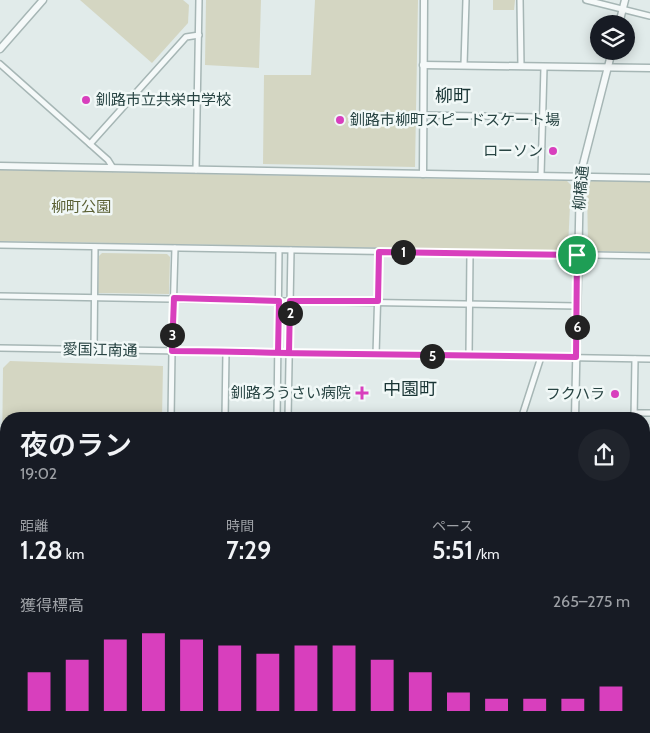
<!DOCTYPE html>
<html lang="ja">
<head>
<meta charset="utf-8">
<style>
  body { margin:0; font-family:Cabin,"Noto Sans JP",sans-serif; background:#20242c; color:#f1f3f6; height:100vh; display:flex; flex-direction:column; font-size:19px; white-space:nowrap }
  * { box-sizing:border-box; margin:0 }
  p { font-size:16px; color:#9ea1a6 }
  .icon { flex:none; width:28px; height:28px; fill:none; stroke:currentColor; stroke-width:2; stroke-linecap:round; stroke-linejoin:round }
  .map { position:relative; flex:1; overflow:hidden }
  .panel { position:absolute; left:0px; top:412px; width:650px; height:321px; display:flex; flex-direction:column; background:#171b24; border-radius:20px 20px 0 0; box-shadow:0 2px 12px #0003 }
  .panel>* { flex:none }
  .buttons { position:absolute; left:590px; top:15px; display:grid; gap:10px }
  .buttons a { display:grid; place-items:center; width:45px; height:45px; border-radius:50%; background:#171b24; box-shadow:0 2px 12px #0003; font-size:25px }
  .pin { position:absolute; display:grid; place-items:center; width:42px; height:42px; color:#fff; margin:-21px; border:2px solid #fff; border-radius:50%; box-shadow:0 1px 5px #0007 }
  .km { position:absolute; width:25px; height:25px; margin:-12px; border-radius:50%; background:#222; color:#fff; font-size:14px; line-height:25px; text-align:center }
  .round { display:grid; place-items:center; flex:none; width:52px; height:52px; border-radius:26px; background:#20242c }
  .headline { display:flex; align-items:center; justify-content:space-between; height:85px; padding:0 20px }
  h1 { font-size:28px; font-weight:600; line-height:38px }
  .metrics { display:grid; grid-template-columns:repeat(3,1fr); gap:8px; height:85px; padding:5px 20px }
  .metrics div { display:grid; align-content:center }
  .metrics b { font-size:25px; font-weight:600 }
  .metrics small { font-size:14px; font-weight:400 }
  .metrics p { font-size:14px }
  .chart { height:140px; padding:10px 20px }
  .chart p { display:flex; justify-content:space-between }
  .chart svg { width:100%; height:90px; margin-top:5px; stroke:#d83fbd; stroke-width:6 }
  .map>svg:first-child { display:block }
  .green { fill:#d4d6c2 }
  .lines { fill:none; stroke-linecap:round; stroke-linejoin:round }
  .minor-casing { stroke:#a6b6b5; stroke-width:8 }
  .tertiary-casing { stroke:#a6b6b5; stroke-width:9 }
  .primary-casing { stroke:#a0b8b6; stroke-width:10 }
  .minor { stroke:#f5f9f9; stroke-width:5 }
  .tertiary { stroke:#f5f9f9; stroke-width:6 }
  .primary { stroke:#fff; stroke-width:8 }
  .route-casing { stroke:#fff; stroke-width:10 }
  .route { stroke:#d83fbd; stroke-width:6 }
  .poi-dot { fill:#d83fbd; stroke:#f1f8f7; stroke-width:2 }
  .labels { text-anchor:middle; stroke-width:5; stroke-linejoin:round; paint-order:stroke }
  .poi-label { font-size:15px; fill:#284443; stroke:#f1f8f7; text-anchor:end }
  .street-label { font-size:15px; fill:#284443; stroke:#f1f8f7 }
  .park-label { font-size:15px; fill:#5b6135; stroke:#f1f8f7 }
  .quarter-label { font-size:18px; fill:#1a3535; stroke:#f1f8f7 }
</style>
</head>
<body>
<div class="map">
<svg width="650" height="733" viewBox="0 0 650 733">
  <rect width="100%" height="100%" fill="#e1ebea"/>
  <g class="green">
    <path d="M80 0H183L189 5 188 23 152 63Z"/>
    <path d="M206 0H261L259 68 205 65Z"/>
    <path d="M315 0H418L415 167 263 164 264 75H311Z"/>
    <path d="M493 0H515L514 10H493Z"/>
    <path d="M0 170 567 181 571 185 568 247 564 251 0 241Z"/>
    <path d="M592 180 650 181V252L592 251 588 247 587 186Z"/>
    <path d="M102 253 167 254 170 257 169 294 98 293 99 256Z"/>
    <path d="M10 361 163 366 162 419H6V457H2L3 368Z"/>
  </g>
  <g class="lines">
    <defs>
      <g id="minor">
        <path d="M520 0 521 66"/>
        <path d="M586 0 650 16"/>
        <path d="M0 64 108 160 113 168"/>
        <path d="M464 65 466 0"/>
        <path d="M423 115 541 117"/>
        <path d="M90 144 186 37 199 35"/>
        <path d="M196 170 199 0"/>
        <path d="M541 175 544 67"/>
        <path d="M0 245 650 256"/>
        <path d="M0 296 577 306"/>
        <path d="M0 348 650 359"/>
        <path d="M94 350 95 247"/>
        <path d="M376 355 379 252"/>
        <path d="M469 356 470 253"/>
        <path d="M634 413H650"/>
        <path d="M171 419 172 351 175 248"/>
        <path d="M225 419 226 352"/>
        <path d="M277 419 279 250"/>
        <path d="M288 419 291 250"/>
        <path d="M521 419 541 357"/>
        <path d="M634 419 635 359"/>
        <path d="M644 467H650"/>
        <path d="M644 513H650"/>
        <path d="M644 622H650"/>
        <path d="M644 647H650"/>
        <path d="M644 685H650"/>
        <path d="M0 690H6"/>
        <path d="M62 728V733"/>
        <path d="M87 728V733"/>
        <path d="M126 728V733"/>
        <path d="M171 728V733"/>
        <path d="M209 728V733"/>
        <path d="M249 728V733"/>
        <path d="M290 728V733"/>
        <path d="M639 729H650"/>
        <path d="M0 732 23 731"/>
        <path d="M341 732 525 730"/>
      </g>
      <g id="tertiary">
        <path d="M619 24 625 0"/>
        <path d="M0 49 43 0"/>
        <path d="M423 65 650 68"/>
        <path d="M0 166 650 178"/>
        <path d="M423 174 424 0"/>
        <path d="M575 419 580 176 612 51"/>
        <path d="M571 728V733"/>
      </g>
      <g id="primary">
        <path d="M644 569H650"/>
        <path d="M644 579 650 578"/>
        <path d="M0 590 6 589"/>
        <path d="M0 598H6"/>
      </g>
    </defs>
    <use href="#minor" class="minor-casing"/>
    <use href="#tertiary" class="tertiary-casing"/>
    <use href="#primary" class="primary-casing"/>
    <use href="#minor" class="minor"/>
    <use href="#tertiary" class="tertiary"/>
    <use href="#primary" class="primary"/>
  </g>
  <g class="lines">
    <defs>
      <path id="route" d="M577 255 379 252 378 301H290L289 353C250 352 211 351 172 351L174 298 279 301 278 353 576 357 577 255"/>
    </defs>
    <use href="#route" class="route-casing"/>
    <use href="#route" class="route"/>
  </g>
  <g class="poi-dot">
    <circle cx="86" cy="100" r="5"/>
    <circle cx="340" cy="120" r="5"/>
    <circle cx="553" cy="151" r="5"/>
    <path d="M359.5 385.5h5v5h5v5h-5v5h-5v-5h-5v-5h5z"/>
    <circle cx="615" cy="394" r="5"/>
  </g>
  <g class="labels">
    <g class="poi-label">
      <text x="96" y="105" text-anchor="start">釧路市立共栄中学校</text>
      <text x="350" y="125" text-anchor="start">釧路市柳町スピードスケート場</text>
      <text x="543" y="156">ローソン</text>
      <text x="351" y="398">釧路ろうさい病院</text>
      <text x="605" y="399">フクハラ</text>
    </g>
    <g class="street-label">
      <text transform="translate(581 188) rotate(-85)" y="5">柳橋通</text>
      <text transform="translate(100 350) rotate(1)" y="5">愛国江南通</text>
    </g>
    <g class="park-label">
      <text x="81" y="212">柳町公園</text>
    </g>
    <g class="quarter-label">
      <text x="453" y="102">柳町</text>
      <text x="410" y="395">中園町</text>
    </g>
  </g>
</svg>
<div class="buttons">
<a><svg class="icon" aria-label="layers" viewBox="0 0 24 24"><path d="M12 4l9 5-9 5-9-5zM3 14l9 5 9-5"/></svg></a>
</div>
<div class="pin" style="left:577px;top:255px;background:#1e9e55"><svg class="icon" aria-label="arrive" viewBox="0 0 24 24"><path d="M6 21V4h12l-3 4 3 4H6"/></svg></div>
<b class="km" style="left:403px;top:252px">1</b>
<b class="km" style="left:290px;top:313px">2</b>
<b class="km" style="left:172px;top:335px">3</b>
<b class="km" style="left:432px;top:356px">5</b>
<b class="km" style="left:577px;top:327px">6</b>
<section class="panel">
<div class="headline"><div><h1>夜のラン</h1><p>19:02</p></div><a class="round"><svg class="icon" aria-label="share" viewBox="0 0 24 24"><path d="M12 15V3M7 8l5-5 5 5M5 13v7h14v-7"/></svg></a></div>
<div class="metrics">
<div><p>距離</p><b>1.28<small> km</small></b></div>
<div><p>時間</p><b>7:29</b></div>
<div><p>ペース</p><b>5:51<small> /km</small></b></div>
</div>
<div class="chart"><p><span>獲得標高</span>265–275 m</p>
<svg viewBox="0 0 160 44" preserveAspectRatio="none"><path d="M5 44V25M15 44V19M25 44V9M35 44V6M45 44V9M55 44V12M65 44V16M75 44V12M85 44V12M95 44V19M105 44V25M115 44V35M125 44V38M135 44V38M145 44V38M155 44V32"/></svg>
</div>
</section>
</div>
</body>
</html>
